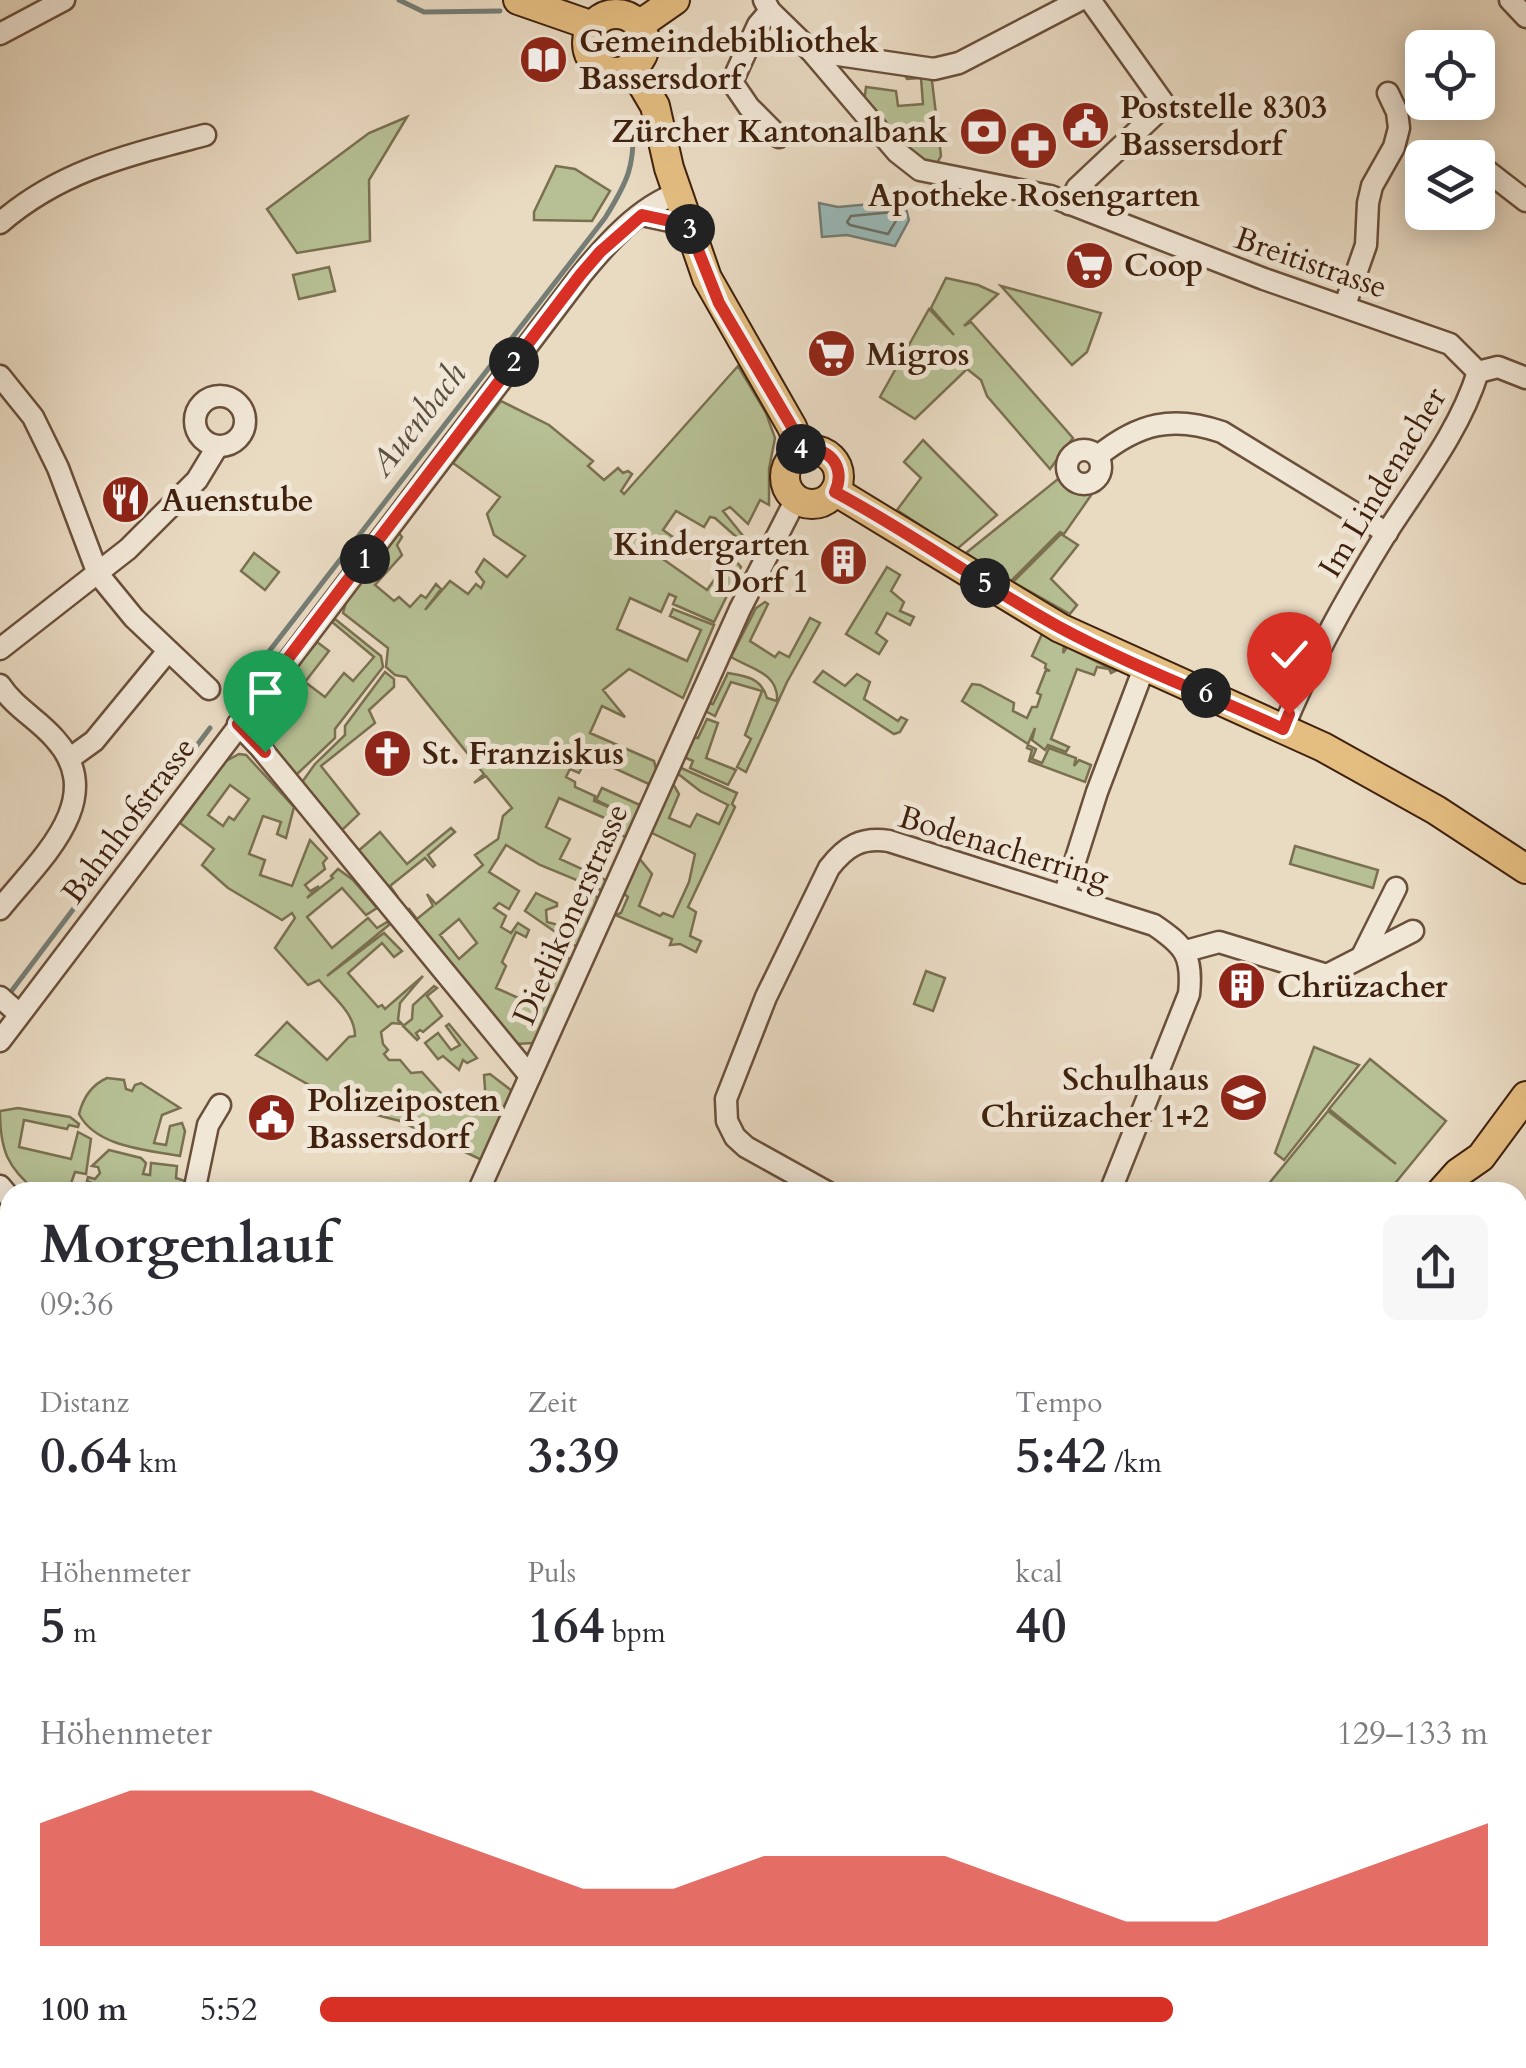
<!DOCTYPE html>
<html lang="de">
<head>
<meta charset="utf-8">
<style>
  body { margin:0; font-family:Cardo,serif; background:#f7f7f7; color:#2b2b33; height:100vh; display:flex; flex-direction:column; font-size:38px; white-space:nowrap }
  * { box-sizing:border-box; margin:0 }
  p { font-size:32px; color:#7c7c81 }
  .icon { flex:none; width:55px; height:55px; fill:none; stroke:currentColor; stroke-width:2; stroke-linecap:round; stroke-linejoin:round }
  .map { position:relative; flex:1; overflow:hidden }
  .details { position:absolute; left:0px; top:1182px; width:1528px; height:888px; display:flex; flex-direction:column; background:#fff; border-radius:30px 30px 0 0; box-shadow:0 5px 25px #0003 }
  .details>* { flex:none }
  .buttons { position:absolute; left:1405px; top:30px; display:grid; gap:20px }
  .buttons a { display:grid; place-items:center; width:90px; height:90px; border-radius:15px; background:#fff; box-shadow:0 5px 25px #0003; font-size:50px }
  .pin { position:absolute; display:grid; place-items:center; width:85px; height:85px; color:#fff; margin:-102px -42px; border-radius:50% 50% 50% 0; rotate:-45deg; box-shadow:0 0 10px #0007 }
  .pin .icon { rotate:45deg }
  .km { position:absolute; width:50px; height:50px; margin:-25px; border-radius:50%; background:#222; color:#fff; font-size:28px; line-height:50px; text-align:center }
  .round { display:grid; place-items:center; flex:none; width:105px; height:105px; border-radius:15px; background:#f7f7f7 }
  .head { display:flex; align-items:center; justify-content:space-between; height:170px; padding:0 40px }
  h1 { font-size:55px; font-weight:700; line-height:75px }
  .figures { display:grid; grid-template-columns:repeat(3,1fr); gap:15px; height:170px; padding:10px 40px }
  .figures div { display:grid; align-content:center }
  .figures b { font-size:50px; font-weight:700 }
  .figures small { font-size:28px; font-weight:400 }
  .figures p { font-size:28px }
  .chart { height:280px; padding:20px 40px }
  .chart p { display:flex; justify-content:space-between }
  .chart svg { width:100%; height:180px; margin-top:10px; fill:#d93025; opacity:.7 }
  ul { padding:0 40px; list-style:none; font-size:32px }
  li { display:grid; grid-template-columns:160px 120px 1fr; align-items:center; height:75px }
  li i { height:25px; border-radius:12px; background:#d93025 }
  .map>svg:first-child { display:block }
  .green { fill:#b6c094; stroke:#7a7050; stroke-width:2.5; fill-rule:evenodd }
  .water { fill:#99bab9; stroke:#757d74; stroke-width:2.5 }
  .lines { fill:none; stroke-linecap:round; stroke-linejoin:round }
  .shore { stroke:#6c6e63; stroke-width:2.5 }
  .stream { stroke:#757d74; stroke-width:5 }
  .minor-casing { stroke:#6a4f3a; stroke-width:25 }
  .major-casing { stroke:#3f210d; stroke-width:32 }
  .minor { stroke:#f1e7d7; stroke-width:20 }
  .major { stroke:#e4bd81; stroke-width:28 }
  .rail-casing { stroke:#3f210d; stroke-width:9 }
  .rail { stroke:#f1e7d7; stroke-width:5; stroke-dasharray:15; stroke-linecap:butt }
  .route-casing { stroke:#fff; stroke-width:20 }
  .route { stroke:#d93025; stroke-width:12 }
  .labels { text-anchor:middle; stroke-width:10; stroke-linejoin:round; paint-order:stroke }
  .poi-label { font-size:32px; font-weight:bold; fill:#3f210d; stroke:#f1e7d7; text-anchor:start }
  .street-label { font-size:32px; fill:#3f210d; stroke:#f1e7d7 }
  .water-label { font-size:35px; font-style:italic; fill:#5a4f41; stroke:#f1e7d7 }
</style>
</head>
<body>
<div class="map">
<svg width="1526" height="2068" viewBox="0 0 1526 2068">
  <rect width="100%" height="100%" fill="#e9dac2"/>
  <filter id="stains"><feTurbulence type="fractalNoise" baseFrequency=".002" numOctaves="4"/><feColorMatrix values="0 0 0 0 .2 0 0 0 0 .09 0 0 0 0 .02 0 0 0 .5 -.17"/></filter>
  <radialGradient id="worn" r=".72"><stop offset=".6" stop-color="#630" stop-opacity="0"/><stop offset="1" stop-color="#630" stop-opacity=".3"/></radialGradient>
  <g class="green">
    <path d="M902 70 927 76 932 81 941 156 937 163 930 165 905 148 864 102 866 87 896 91 898 106 923 104 921 78 907 79Z"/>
    <path d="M407 117 369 180 370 241 297 253 267 209 369 133Z"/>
    <path d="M556 166 575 169 610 191 592 221 534 220V212Z"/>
    <path d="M329 267 335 291 299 299 293 275Z"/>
    <path d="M946 278 978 285 998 294 964 326 971 322 1073 438 1050 469 987 396 981 380 967 369 915 419 880 397 929 309 954 335 931 308Z"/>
    <path d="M1001 286 1101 313 1087 352 1072 365Z"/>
    <path d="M738 366 766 413 775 438 769 469V505L760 500 748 524 730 507 723 511 752 547 750 549 715 518 710 517 704 527 676 511 663 530 673 537 660 557 707 590 731 556 741 567 714 622 673 604 676 597 669 594 661 612 630 598 617 629 687 661 701 630 670 616 673 609 714 625 683 698 629 669 603 690 625 717 602 706 590 733 654 761 657 773 651 785 588 756 579 773 570 769 566 777 575 782V787L595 796 594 801 621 812 596 800 602 788 642 806 628 838 613 831 616 823 559 798 546 827 570 839 560 859 608 881 603 891 540 865 506 845 489 872 519 891 509 909 499 903 494 908 506 916 501 927 511 933 518 923 529 930 526 937 516 932 502 962 506 966 496 988 532 1004 557 948 573 962 539 1038 532 1043 517 1044 406 911 409 909 417 919 433 906 427 894 436 904 483 865 475 855 498 839 503 816 512 808 486 776 474 783 484 774 406 677 395 675 386 667 388 648 343 613 346 602 399 533 402 537 397 545 402 555 375 585 394 601 399 597 410 607 421 595 426 598 436 584 441 589 425 610 450 581 468 594 476 584 481 588 484 582 476 572 484 559 507 577 525 556 494 535 487 514 500 497 453 463 501 401 549 425 593 461 588 466 604 480 618 468 623 473 628 471 632 474 621 491 624 494ZM459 919 477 943 459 959 440 935Z"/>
    <path d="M923 440 997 515 957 549 897 510 921 478 904 462Z"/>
    <path d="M1058 479 1072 491H1094L1064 534 1060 532 1010 582 966 553Z"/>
    <path d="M1061 534 1078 545 1051 579 1077 605 1070 614 1013 582Z"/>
    <path d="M254 553 279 572 265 590 241 571Z"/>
    <path d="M887 567 900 575 891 591 904 602 900 611 914 617 910 625 887 613 876 633 887 641 879 654 846 634Z"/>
    <path d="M765 602 768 604 750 641 775 657 779 652 789 657 810 618 820 623 787 682 746 772 737 767 751 739 745 735 762 691 731 682 715 716 705 711 708 703 713 704 728 673C745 676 761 677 767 698L777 701C779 673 751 669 731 657L756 608Z"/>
    <path d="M335 619 381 656 383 667 335 729V738L293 778 268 745 272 738 263 729C265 697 298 667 317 642L329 651 305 682 325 697 344 673 353 681 374 657 332 622Z"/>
    <path d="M1042 634 1064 646 1063 653 1067 647 1115 671 1111 673 1109 669 1097 667 1094 675 1077 669 1051 739 1069 747 1066 752 1048 745 1045 750 1032 740 1035 728 1028 744 962 701 972 684 980 685 1014 703 1013 711 1027 718 1032 707H1037L1041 695 1037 693 1046 670 1050 671 1045 668 1046 664 1032 656Z"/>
    <path d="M823 671 845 686 857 674 870 682 864 699 898 721 901 717 907 720 900 732 894 734 814 682Z"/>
    <path d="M385 672 394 679V687L369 710 375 723 321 766 359 814 340 832 300 785 315 764 345 735V726Z"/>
    <path d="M707 719 718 723 706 758 736 770 728 785 690 768 693 761 684 757 693 737 698 738Z"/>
    <path d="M1028 745 1036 749 1032 759 1042 763 1049 748 1076 758 1074 766 1079 760 1091 765 1085 782 1029 761 1032 750 1027 748Z"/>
    <path d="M239 754 246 755 294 807 286 838 277 834 281 822 263 816 249 854 265 860 260 875 292 886 310 840 327 858 323 863 325 869 305 885 310 891 319 886 307 898 333 878 331 876 338 869 353 880 377 908 366 915 342 888 307 917 332 948 368 918 377 928 387 922 390 924 327 976 384 933 402 951 394 957 382 943 348 973 378 1007 382 1005 385 1009 423 976 400 1003 398 1020 402 1024 392 1023 381 1032 383 1044 388 1050 384 1054 389 1060H400L411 1073 422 1072 449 1102 465 1103 469 1108 474 1105 478 1108 486 1102 484 1075 490 1074 516 1094 486 1162 400 1121 350 1108 256 1055 287 1022 327 1060 349 1037 355 1036C355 1013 333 997 319 980L308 985 275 948 295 918 292 913 282 920 228 888 202 865 214 849 180 823 226 761ZM230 785 249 799 234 820 229 817 223 826 208 815Z"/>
    <path d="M679 767 737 793 732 804 735 807 688 907 696 912 690 936 701 941 696 952 680 944 670 945 672 939 615 915 621 913 628 897 623 893 639 858 652 874 639 906 660 916 663 913 673 917 689 882 695 854 650 832 672 782 679 794 669 818 690 827 697 814 719 824 728 805 700 791 677 773Z"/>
    <path d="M451 828 455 832 428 855 435 865 433 867 425 858 390 886 397 896 394 898 356 853 380 832 407 864Z"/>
    <path d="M1295 846 1378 870 1373 888 1290 864Z"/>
    <path d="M578 888 601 899 577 947 525 911 536 893 557 903V906L546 910 547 922 558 925 563 921 564 911 571 903 580 904 583 896 577 893Z"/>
    <path d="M926 971 945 978 933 1011 914 1004Z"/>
    <path d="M434 986 437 988 427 996 442 1016 423 1032 420 1030 416 1033 419 1038 417 1040 403 1026 412 1019 413 1005Z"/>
    <path d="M449 1024 477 1058 467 1063 463 1060 459 1070 443 1056 438 1059 425 1043 438 1033 451 1050 460 1045 446 1026Z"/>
    <path d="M1314 1047 1359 1065 1284 1160 1275 1153Z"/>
    <path d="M1370 1059 1446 1121 1388 1192H1262L1328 1111 1396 1164 1329 1109Z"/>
    <path d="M107 1078 124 1080 126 1089 132 1091 135 1085 141 1083 180 1108 162 1115 154 1143 166 1145 170 1126 182 1123 185 1131 180 1156C147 1150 96 1147 79 1114 82 1102 89 1086 107 1078Z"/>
    <path d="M18 1108 70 1117 79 1124 78 1127 69 1125 67 1129 24 1120 19 1147 71 1159 78 1132 91 1139 86 1174 75 1172 69 1189 74 1192H37C7 1167 0 1150 0 1111Z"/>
    <path d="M109 1150 141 1158 146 1163 143 1174 150 1175 151 1163 177 1166 176 1178 185 1181 186 1192H89L92 1183 87 1181 88 1177 95 1179 100 1173 98 1167 92 1166Z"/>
    <path d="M1526 1374V1490L1521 1493 1518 1507V1379Z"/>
    <path d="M599 2060H752L762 2068H589Z"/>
  </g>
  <path class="water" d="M904 201 909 220 895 246 847 235 822 237 819 203 838 207Z"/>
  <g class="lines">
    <path class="shore" d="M893 212 897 219 888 234 850 225 847 222 851 216Z"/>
    <g class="stream">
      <path d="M399 0 424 12 500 11"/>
      <path d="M243 685 605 218C628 181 635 166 633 122"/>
      <path d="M7 997 210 728"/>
    </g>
    <defs>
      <g id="minor">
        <path d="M764 0 770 11 811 51 897 152 920 170 1050 196 1264 279 1450 344 1478 372"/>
        <path d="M1510 0 1526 17"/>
        <path d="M770 11 758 25 732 82 749 107 779 137"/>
        <path d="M0 34 64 0"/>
        <path d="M811 51 934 69 959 63 1080 0"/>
        <path d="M1482 167 1526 201"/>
        <path d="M1069 204 1077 188 1165 105 1090 0"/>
        <path d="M642 215 689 225"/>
        <path d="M0 223C61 170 129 155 205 135"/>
        <path d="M1345 305 1366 245 1368 203 1372 186 1394 147 1399 128 1397 112 1388 93"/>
        <path d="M1478 372 1498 367 1526 378"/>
        <path d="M0 376 33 417 58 468 98 574 134 618 209 689"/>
        <circle cx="220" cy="421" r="25"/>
        <circle cx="1084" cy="467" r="17"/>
        <path d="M1098 456C1139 423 1173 415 1222 432L1387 533"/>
        <path d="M0 649 128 549 197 480 217 447"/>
        <path d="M0 685C15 708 38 719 55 739 110 800 38 861 0 909"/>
        <path d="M238 724 259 746 530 1076"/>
        <path d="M1283 729C1311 660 1348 595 1387 532 1420 481 1460 430 1478 372"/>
        <path d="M69 759 94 741 168 651"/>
        <path d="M1064 896 1097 792 1144 668"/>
        <path d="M1186 951 1219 942 1327 975 1413 931"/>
        <path d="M1363 954 1396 888"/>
        <path d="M0 997 19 1014"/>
        <path d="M0 1041 581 275C606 244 639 207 678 193"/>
        <path d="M0 1186 10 1198"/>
        <path d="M194 1192 208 1125 220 1105"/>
        <path d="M478 1192 740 609 796 499"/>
        <path d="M827 1192 746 1147 735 1137 727 1121 726 1099 766 997 829 868C846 846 861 837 889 841L1154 925C1185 946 1193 956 1189 994L1110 1192"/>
        <path d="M1518 1356 1526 1351"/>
        <path d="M1518 1654 1526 1656"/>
        <path d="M288 2060V2068"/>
        <path d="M421 2068 439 2060"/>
        <path d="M580 2068 589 2060"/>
      </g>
      <g id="major">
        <path d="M518 0 593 26"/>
        <circle cx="616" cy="43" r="29"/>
        <path d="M639 25 675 0"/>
        <path d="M632 67 655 106 669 168 707 278 792 427 802 451"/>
        <circle cx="812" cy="477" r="27"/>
        <path d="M835 491 1060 628 1323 747 1436 810 1526 869"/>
        <path d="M1441 1192 1458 1173 1481 1157 1526 1096"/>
        <path d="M499 2068 512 2060"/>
        <path d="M537 2068 551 2060"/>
      </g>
    </defs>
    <use href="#minor" class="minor-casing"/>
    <use href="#major" class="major-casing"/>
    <use href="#minor" class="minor"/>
    <use href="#major" class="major"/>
    <defs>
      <g id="rail">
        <path d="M0 1351 10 1353"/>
        <path d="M0 1377 10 1380"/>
        <path d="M1518 1680 1526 1682"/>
      </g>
    </defs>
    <use href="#rail" class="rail-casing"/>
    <use href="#rail" class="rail"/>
  </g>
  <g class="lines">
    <defs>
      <path id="route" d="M265 752 238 724 581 274 600 252 642 215 688 225 719 303 792 427 802 451C828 444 847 467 835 492 912 533 982 585 1059 627 1131 666 1208 694 1283 729L1289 714"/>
    </defs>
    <use href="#route" class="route-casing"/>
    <use href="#route" class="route"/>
  </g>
  <defs>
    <symbol id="library-disc" viewBox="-11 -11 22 22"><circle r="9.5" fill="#8f2418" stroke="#f1e7d7"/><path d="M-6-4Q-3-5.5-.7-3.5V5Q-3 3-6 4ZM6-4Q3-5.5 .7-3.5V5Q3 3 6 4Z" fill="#fff"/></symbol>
    <symbol id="civic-disc" viewBox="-11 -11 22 22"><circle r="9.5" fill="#8f2418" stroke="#f1e7d7"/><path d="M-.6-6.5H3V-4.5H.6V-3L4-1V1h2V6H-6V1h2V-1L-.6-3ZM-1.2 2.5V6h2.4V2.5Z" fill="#fff"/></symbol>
    <symbol id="bank-disc" viewBox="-11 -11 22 22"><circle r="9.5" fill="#8f2418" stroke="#f1e7d7"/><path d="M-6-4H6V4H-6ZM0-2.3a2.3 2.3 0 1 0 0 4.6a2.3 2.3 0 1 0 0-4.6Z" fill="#fff"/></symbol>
    <symbol id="pharmacy-disc" viewBox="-11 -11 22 22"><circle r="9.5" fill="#8f2418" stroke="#f1e7d7"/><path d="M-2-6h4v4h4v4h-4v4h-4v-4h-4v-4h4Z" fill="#fff"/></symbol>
    <symbol id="supermarket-disc" viewBox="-11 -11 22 22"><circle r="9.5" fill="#8f2418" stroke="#f1e7d7"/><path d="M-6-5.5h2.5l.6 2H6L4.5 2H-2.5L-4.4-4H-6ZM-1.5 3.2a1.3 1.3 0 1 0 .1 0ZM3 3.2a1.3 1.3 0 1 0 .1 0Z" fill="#fff"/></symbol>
    <symbol id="restaurant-disc" viewBox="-11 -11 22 22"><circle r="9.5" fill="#8f2418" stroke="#f1e7d7"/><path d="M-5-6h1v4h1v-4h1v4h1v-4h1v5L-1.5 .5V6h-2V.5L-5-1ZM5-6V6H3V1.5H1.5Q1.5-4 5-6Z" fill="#fff"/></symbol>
    <symbol id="building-disc" viewBox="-11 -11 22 22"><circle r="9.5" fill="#8f2418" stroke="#f1e7d7"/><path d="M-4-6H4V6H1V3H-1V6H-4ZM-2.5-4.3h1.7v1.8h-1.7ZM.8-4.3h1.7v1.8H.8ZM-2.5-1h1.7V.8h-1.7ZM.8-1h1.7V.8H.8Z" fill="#fff"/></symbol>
    <symbol id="church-disc" viewBox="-11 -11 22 22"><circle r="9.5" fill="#8f2418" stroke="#f1e7d7"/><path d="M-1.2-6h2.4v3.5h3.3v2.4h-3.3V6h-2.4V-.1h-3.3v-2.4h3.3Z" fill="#fff"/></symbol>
    <symbol id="school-disc" viewBox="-11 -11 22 22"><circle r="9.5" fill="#8f2418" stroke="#f1e7d7"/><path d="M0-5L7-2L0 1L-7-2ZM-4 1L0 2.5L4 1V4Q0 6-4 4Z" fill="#fff"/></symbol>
  </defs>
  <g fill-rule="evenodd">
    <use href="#library-disc" x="516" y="32" width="55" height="55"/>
    <use href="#civic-disc" x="1058" y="98" width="55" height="55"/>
    <use href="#bank-disc" x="956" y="104" width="55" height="55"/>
    <use href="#pharmacy-disc" x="1006" y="118" width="55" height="55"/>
    <use href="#supermarket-disc" x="1062" y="238" width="55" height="55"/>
    <use href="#supermarket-disc" x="804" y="326" width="55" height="55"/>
    <use href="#restaurant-disc" x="98" y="472" width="55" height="55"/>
    <use href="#building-disc" x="816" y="534" width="55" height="55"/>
    <use href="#church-disc" x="360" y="726" width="55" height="55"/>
    <use href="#building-disc" x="1214" y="958" width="55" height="55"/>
    <use href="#school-disc" x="1216" y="1070" width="55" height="55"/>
    <use href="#civic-disc" x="244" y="1090" width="55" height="55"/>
  </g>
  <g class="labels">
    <g class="poi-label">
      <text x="579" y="52">Gemeindebibliothek<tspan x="579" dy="37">Bassersdorf</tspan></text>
      <text x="1120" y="118">Poststelle 8303<tspan x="1120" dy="37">Bassersdorf</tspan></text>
      <text x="948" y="142" text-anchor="end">Zürcher Kantonalbank</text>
      <text x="1034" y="206" text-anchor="middle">Apotheke Rosengarten</text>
      <text x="1124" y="276">Coop</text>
      <text x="866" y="365">Migros</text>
      <text x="161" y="511">Auenstube</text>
      <text x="809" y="555" text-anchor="end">Kindergarten<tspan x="809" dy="37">Dorf 1</tspan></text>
      <text x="422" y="764">St. Franziskus</text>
      <text x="1277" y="997">Chrüzacher</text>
      <text x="1209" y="1090" text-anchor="end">Schulhaus<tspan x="1209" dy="37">Chrüzacher 1+2</tspan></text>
      <text x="307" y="1111">Polizeiposten<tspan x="307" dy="37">Bassersdorf</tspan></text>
    </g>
    <g class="street-label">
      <text transform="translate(1311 262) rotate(19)" y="11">Breitistrasse</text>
      <text transform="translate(1382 482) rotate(-59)" y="11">Im Lindenacher</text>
      <text transform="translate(128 820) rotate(-53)" y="11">Bahnhofstrasse</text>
      <text transform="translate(1004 847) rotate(17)" y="11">Bodenacherring</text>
      <text transform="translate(570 914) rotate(-66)" y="11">Dietlikonerstrasse</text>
    </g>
    <g class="water-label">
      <text transform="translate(417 419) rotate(-52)" y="12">Auenbach</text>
    </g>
  </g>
  <rect width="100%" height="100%" filter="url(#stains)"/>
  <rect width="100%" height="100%" fill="url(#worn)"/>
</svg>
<div class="buttons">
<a><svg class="icon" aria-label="locate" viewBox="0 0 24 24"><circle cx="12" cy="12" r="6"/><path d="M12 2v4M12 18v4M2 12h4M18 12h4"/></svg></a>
<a><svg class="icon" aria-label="layers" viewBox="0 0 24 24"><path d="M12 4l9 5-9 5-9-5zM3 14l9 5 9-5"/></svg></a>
</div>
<div class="pin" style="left:265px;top:752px;background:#1e9e55"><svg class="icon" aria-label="arrive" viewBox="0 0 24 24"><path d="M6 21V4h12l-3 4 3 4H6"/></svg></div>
<div class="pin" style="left:1289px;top:714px;background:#d93025"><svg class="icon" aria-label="check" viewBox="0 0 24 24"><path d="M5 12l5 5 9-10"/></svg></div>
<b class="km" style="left:365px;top:559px">1</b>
<b class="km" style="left:514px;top:362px">2</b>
<b class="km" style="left:690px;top:229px">3</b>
<b class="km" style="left:801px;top:449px">4</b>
<b class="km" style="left:985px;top:583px">5</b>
<b class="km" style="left:1206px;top:693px">6</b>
<section class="details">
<div class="head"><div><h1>Morgenlauf</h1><p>09:36</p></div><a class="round"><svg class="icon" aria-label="share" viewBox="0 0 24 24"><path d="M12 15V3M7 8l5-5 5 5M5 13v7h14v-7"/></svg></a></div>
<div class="figures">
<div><p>Distanz</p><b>0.64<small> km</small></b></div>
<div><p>Zeit</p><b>3:39</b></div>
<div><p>Tempo</p><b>5:42<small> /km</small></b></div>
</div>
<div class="figures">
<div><p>Höhenmeter</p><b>5<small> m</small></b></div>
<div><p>Puls</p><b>164<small> bpm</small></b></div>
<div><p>kcal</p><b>40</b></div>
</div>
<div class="chart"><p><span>Höhenmeter</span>129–133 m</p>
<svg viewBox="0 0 160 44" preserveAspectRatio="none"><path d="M0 44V14L10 6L20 6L30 6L40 14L50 22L60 30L70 30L80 22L90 22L100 22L110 30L120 38L130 38L140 30L150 22L160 14V44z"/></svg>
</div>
<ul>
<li><b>100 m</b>5:52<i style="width:73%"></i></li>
</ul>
</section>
</div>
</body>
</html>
